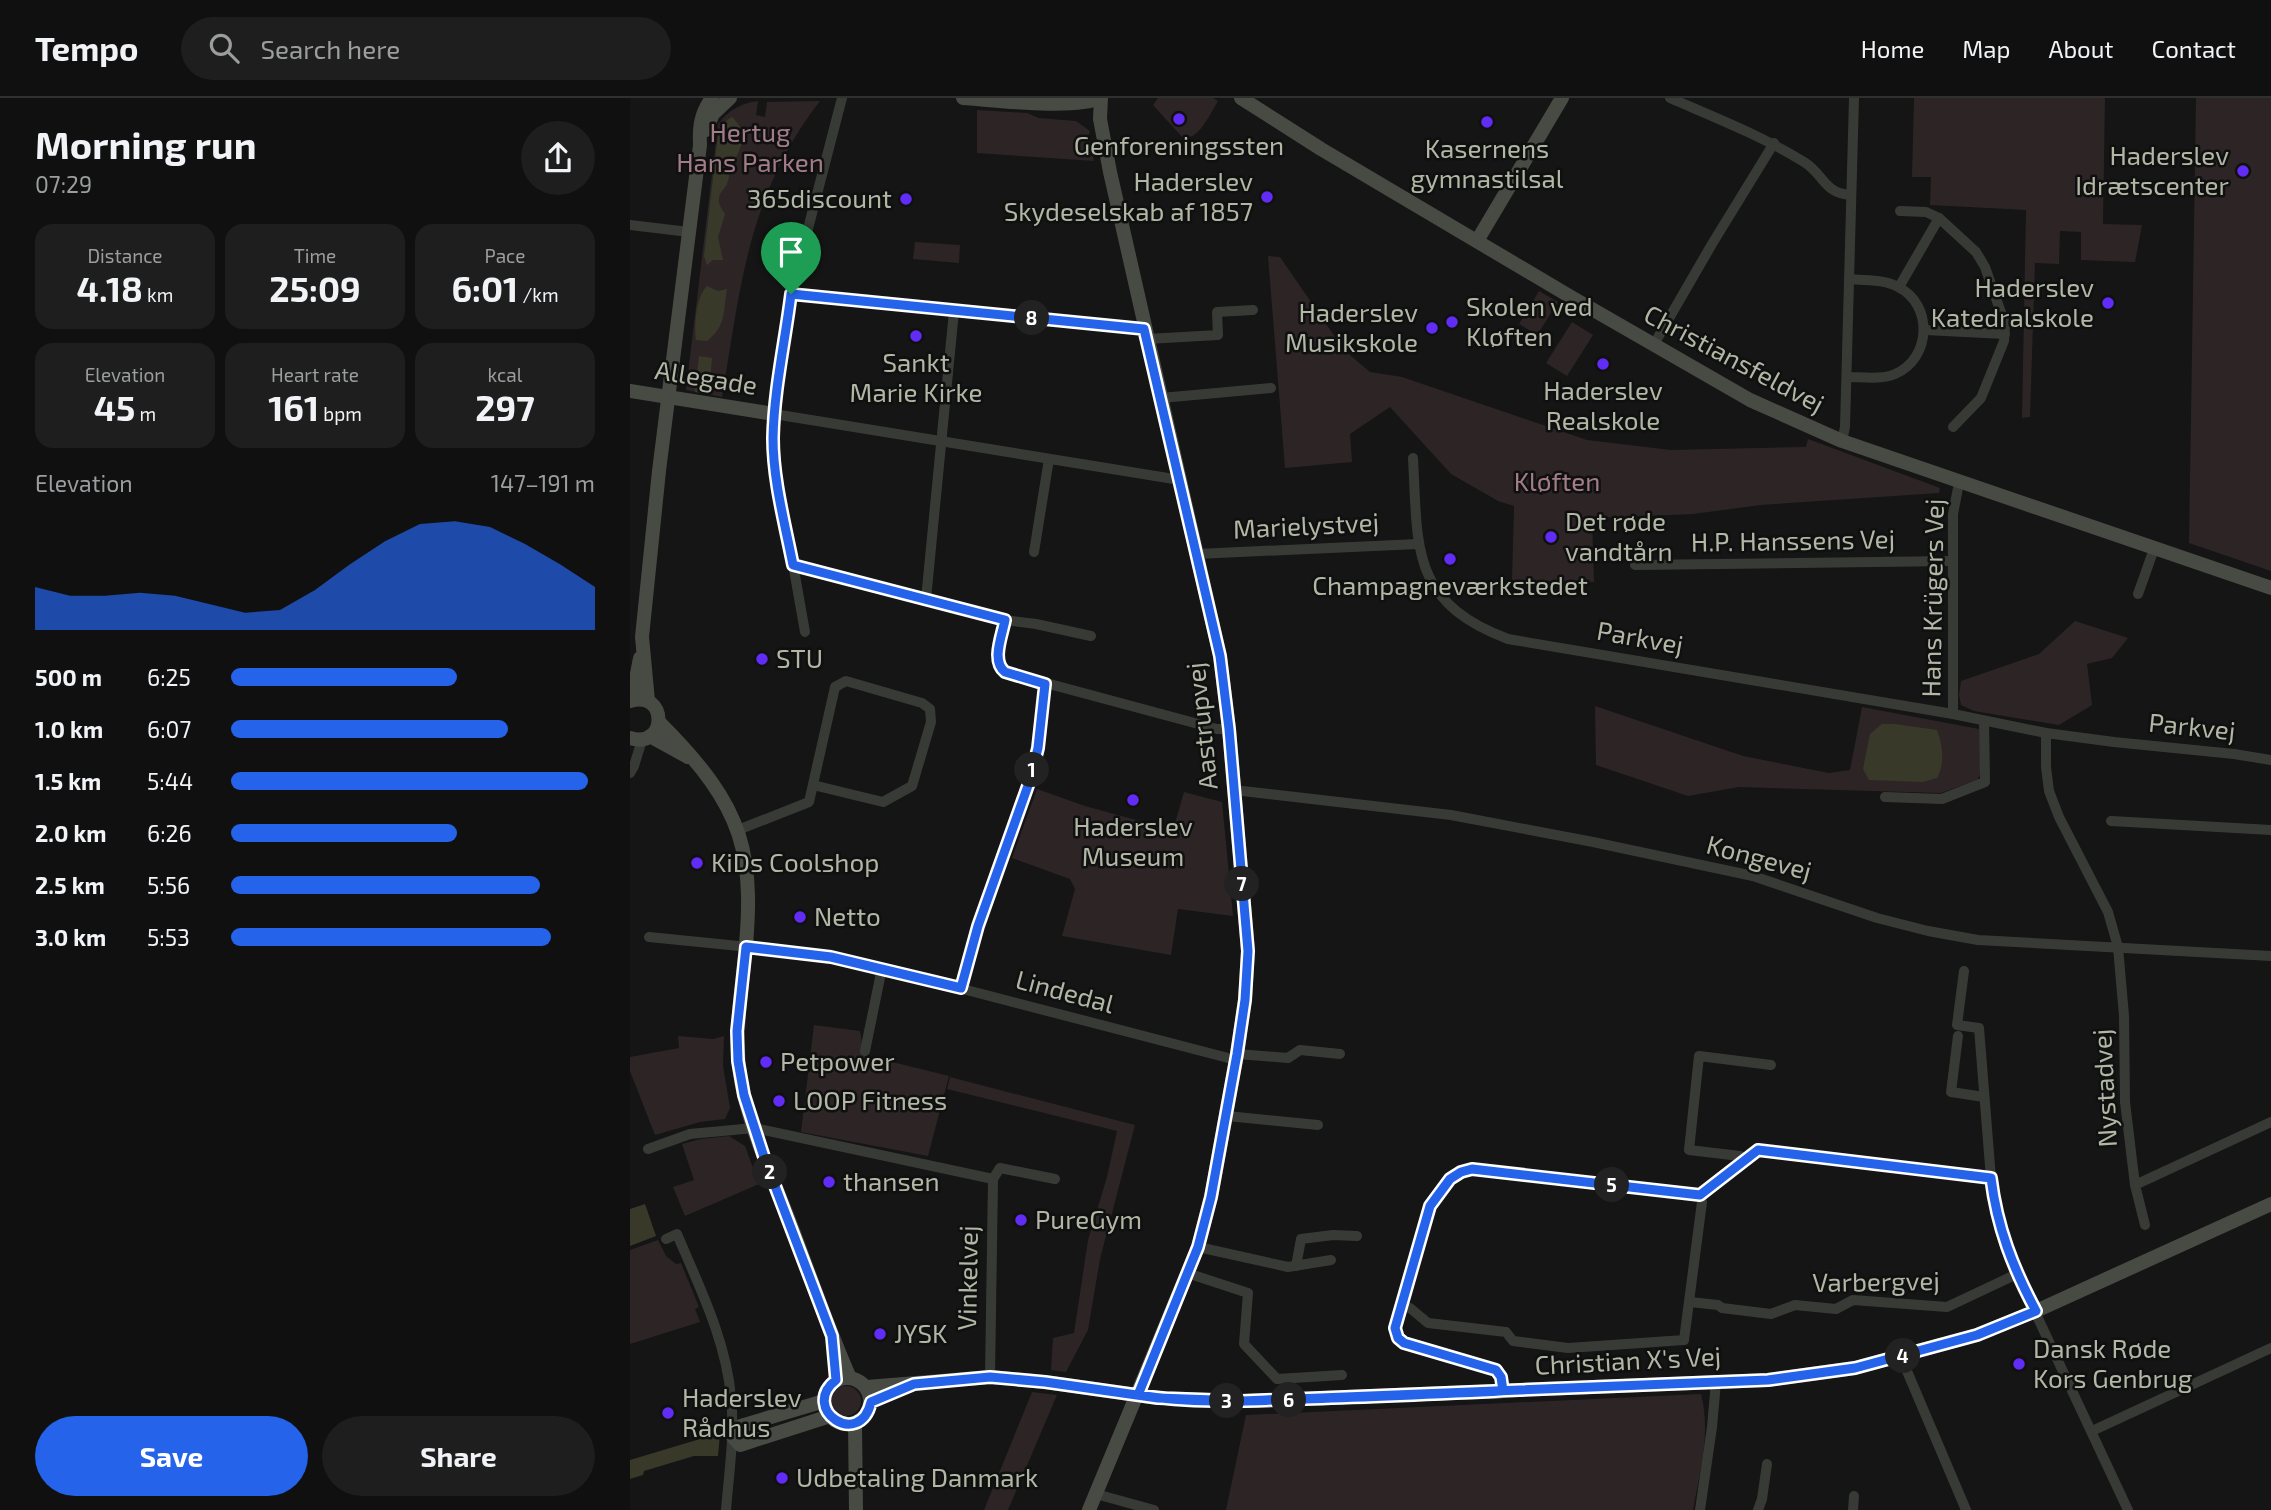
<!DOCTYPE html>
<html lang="en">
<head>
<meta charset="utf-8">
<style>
  body { margin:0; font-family:"Exo 2",sans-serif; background:#1d1e1d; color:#f1f3f6; height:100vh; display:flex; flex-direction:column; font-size:26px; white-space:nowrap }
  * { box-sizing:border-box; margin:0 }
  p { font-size:23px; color:#9b9d9e }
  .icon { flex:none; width:38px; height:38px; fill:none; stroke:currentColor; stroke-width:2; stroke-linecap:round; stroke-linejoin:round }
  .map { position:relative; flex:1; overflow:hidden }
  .side { display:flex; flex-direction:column; background:#0f100f; width:630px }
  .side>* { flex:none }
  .pin { position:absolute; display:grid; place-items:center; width:60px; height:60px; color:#fff; margin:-72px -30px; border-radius:50% 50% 50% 0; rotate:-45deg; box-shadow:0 0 7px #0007 }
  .pin .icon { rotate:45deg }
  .km { position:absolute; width:35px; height:35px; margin:-18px; border-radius:50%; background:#222; color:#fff; font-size:19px; line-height:35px; text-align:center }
  .round { display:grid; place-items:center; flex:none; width:74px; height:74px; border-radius:37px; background:#1d1e1d }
  .summary { display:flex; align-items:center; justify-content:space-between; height:119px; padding:0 35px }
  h1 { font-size:38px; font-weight:700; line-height:52px }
  .stats { display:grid; grid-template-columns:repeat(3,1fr); gap:10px; height:119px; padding:7px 35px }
  .stats div { display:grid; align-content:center; border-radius:18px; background:#1d1e1d; text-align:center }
  .stats b { font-size:35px; font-weight:700 }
  .stats small { font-size:19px; font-weight:400 }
  .stats p { font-size:19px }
  .chart { height:196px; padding:14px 35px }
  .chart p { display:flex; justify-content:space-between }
  .chart svg { width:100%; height:126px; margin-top:7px; fill:#2563eb; opacity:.7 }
  .cta { display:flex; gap:14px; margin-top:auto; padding:14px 35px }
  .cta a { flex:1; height:80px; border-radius:42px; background:#2563eb; color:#fff; font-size:28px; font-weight:700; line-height:80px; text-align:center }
  .cta a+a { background:#1d1e1d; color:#f1f3f6 }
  ul { padding:0 35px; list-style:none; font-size:23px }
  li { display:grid; grid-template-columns:112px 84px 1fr; align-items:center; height:52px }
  li i { height:18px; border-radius:9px; background:#2563eb }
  header { display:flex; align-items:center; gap:42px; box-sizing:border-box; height:98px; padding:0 35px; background:#0f100f; border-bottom:2px solid #2f302f }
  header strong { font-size:33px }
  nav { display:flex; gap:38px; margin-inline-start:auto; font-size:24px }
  .search { width:490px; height:63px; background:#1d1e1d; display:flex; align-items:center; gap:18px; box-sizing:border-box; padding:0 24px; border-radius:38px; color:#9b9d9e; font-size:26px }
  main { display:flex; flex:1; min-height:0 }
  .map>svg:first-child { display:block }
  .green { fill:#2d2426 }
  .water { fill:#39392a }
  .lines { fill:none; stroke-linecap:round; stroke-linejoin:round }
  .street { stroke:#383b35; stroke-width:10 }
  .secondary { stroke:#484b43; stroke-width:14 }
  .route-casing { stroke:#fff; stroke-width:14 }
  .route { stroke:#2563eb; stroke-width:9 }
  .poi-dot { fill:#612cf5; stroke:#0f100f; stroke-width:2.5 }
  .labels { text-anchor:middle; stroke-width:5; stroke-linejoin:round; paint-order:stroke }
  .park-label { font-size:26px; fill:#a27c89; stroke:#0f100f }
  .poi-label { font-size:26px; fill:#b1b6a5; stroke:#0f100f; text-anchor:start }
  .street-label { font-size:26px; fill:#b1b6a5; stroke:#0f100f }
</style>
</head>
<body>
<header>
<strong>Tempo</strong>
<div class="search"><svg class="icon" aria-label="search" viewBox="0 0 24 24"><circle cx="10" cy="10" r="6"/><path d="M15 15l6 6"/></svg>Search here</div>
<nav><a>Home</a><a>Map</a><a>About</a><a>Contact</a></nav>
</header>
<main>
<section class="side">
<div class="summary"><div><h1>Morning run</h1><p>07:29</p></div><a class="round"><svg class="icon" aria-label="share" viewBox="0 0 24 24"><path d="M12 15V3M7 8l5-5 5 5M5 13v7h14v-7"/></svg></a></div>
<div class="stats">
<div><p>Distance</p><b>4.18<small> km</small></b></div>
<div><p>Time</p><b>25:09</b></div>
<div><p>Pace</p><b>6:01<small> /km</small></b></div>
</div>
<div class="stats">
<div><p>Elevation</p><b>45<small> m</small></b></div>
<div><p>Heart rate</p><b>161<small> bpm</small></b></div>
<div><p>kcal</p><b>297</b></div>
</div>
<div class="chart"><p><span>Elevation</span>147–191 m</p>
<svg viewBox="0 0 160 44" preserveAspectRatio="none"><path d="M0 44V29L10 32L20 32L30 31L40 32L50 35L60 38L70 37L80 30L90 21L100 13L110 7L120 6L130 8L140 14L150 21L160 29V44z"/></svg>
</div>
<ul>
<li><b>500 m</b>6:25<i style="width:62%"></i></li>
<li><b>1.0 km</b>6:07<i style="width:76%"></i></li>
<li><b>1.5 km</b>5:44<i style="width:98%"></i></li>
<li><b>2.0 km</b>6:26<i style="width:62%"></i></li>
<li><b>2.5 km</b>5:56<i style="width:85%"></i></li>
<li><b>3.0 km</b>5:53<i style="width:88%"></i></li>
</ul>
<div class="cta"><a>Save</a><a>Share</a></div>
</section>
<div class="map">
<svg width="1641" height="1412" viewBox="0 0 1641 1412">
  <rect width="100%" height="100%" fill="#141514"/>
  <g class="green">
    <path d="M528 0H583L588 3C580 16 569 42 553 40L523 7Z"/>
    <path d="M1284 0H1475L1473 126 1512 127 1505 164 1451 162V134L1430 133 1429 166 1405 165 1400 319 1392 320 1396 112 1300 107 1301 79H1282Z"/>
    <path d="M1566 0H1641V473L1559 445Z"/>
    <path d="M128 3 126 17 135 19 137 4 190 3C118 96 111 187 92 299L56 292 88 26C99 12 111 5 128 3Z"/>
    <path d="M347 12 397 15 409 20 446 23 460 33 458 39 464 63 347 55Z"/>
    <path d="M285 144 330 147 329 165 283 161Z"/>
    <path d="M638 158 650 159 714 252 740 274 772 279 957 342 1041 352 1176 349 1178 341 1310 390 1309 395 1131 407 1063 416 962 420 964 484 882 482 884 408 868 403 821 376 760 309 720 336 722 364 655 370Z"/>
    <path d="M909 193 928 204 907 237 889 226Z"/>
    <path d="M942 224 963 237 937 278 916 265Z"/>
    <path d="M1445 523 1498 540 1482 560 1457 566 1462 607 1429 627 1344 613 1331 607 1329 597 1331 583 1409 556Z"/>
    <path d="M965 608 1113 658 1199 675 1220 672 1232 609 1349 631 1351 675 1347 682 1311 695 1109 689 1058 698 966 667Z"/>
    <path d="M407 691 455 708 543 732 554 694 592 704 603 818 548 811 541 857 432 838 445 791 440 781 382 760Z"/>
    <path d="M184 927 230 933 234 957 319 978 298 1058 171 1034Z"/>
    <path d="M48 938 83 941 94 938 93 968 100 1010 95 1021 70 1024 25 1037 0 973V959L49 950Z"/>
    <path d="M320 979 505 1027 470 1161 458 1232 436 1274 421 1272 423 1240 444 1235 458 1142 477 1079 487 1033 317 991Z"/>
    <path d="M99 1038 115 1048 129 1086 55 1118 43 1089 64 1082 52 1046 71 1041Z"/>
    <path d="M28 1142 36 1158 46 1166 51 1165 69 1209 65 1211 70 1224 0 1246V1152Z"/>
    <circle cx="216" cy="1303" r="15"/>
    <path d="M402 1294 427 1297 378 1412H354Z"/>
    <path d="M1071 1296C1081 1335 1070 1373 1063 1412H596L616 1317Z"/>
  </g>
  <g class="water">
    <path d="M102 19C122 38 109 51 101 70 99 75 99 81 97 86 94 92 89 94 89 101 88 107 92 111 95 116L88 139 93 162H83L77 167 74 158 88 37 93 25Z"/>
    <path d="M77 188 88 193 97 191C93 213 97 227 77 243L66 242C64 226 66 199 77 188Z"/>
    <path d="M69 258 82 260 79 296 65 294Z"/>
    <path d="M1252 626H1265L1307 632C1313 648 1315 665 1307 680L1293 684 1239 682 1233 671 1240 636Z"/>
    <path d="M15 1106 26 1138 0 1148V1111Z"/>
    <path d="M90 1335 88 1358H64L14 1373 13 1377 0 1381V1362Z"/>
  </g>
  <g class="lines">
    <g class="street">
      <path d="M1040 0C1086 20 1132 38 1174 64 1194 76 1194 96 1221 97"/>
      <path d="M1270 113 1296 114 1309 120 1346 154 1355 169 1375 226 1374 243 1351 300 1323 329"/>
      <path d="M0 127 59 134"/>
      <path d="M1269 189 1309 120"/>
      <path d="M161 196 515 231"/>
      <path d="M1295 232 1375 236"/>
      <path d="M517 241 588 237 587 214 623 212"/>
      <path d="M1023 248 1082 146 1144 45"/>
      <path d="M1217 279C1232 279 1251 282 1265 276 1302 260 1303 206 1268 189 1254 181 1236 183 1220 181"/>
      <path d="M531 300 641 290"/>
      <path d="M144 316 550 382"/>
      <path d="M1212 343 1215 329 1224 0"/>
      <path d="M783 360C788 450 780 504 878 541L1323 616 1416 635 1484 644 1604 656 1641 662"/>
      <path d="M404 454 419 361"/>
      <path d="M567 456 788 446"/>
      <path d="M163 467 375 522 367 560 369 570 375 574 587 631H599"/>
      <path d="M1005 467 1322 463"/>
      <path d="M1508 496 1524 451"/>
      <path d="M296 501 324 213"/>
      <path d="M375 522 406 526 461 538"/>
      <path d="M175 534 145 364 144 316 161 196 212 0"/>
      <path d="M1323 616V416L1329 385"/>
      <path d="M1416 635V669L1419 693 1429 719 1478 814 1488 849 1494 918 1495 1004 1505 1087 1515 1127"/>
      <path d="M0 675 4 668 12 642"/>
      <path d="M604 692 821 717 963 744 1123 778 1247 820 1298 833 1348 842 1641 858"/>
      <path d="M1255 699 1312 701 1355 684 1354 623"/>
      <path d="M1481 723 1641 732"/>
      <path d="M108 732 179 704 205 589 216 583 292 605 300 611 301 624 282 688 253 704 183 687"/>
      <path d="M19 839 168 854 252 870 606 962"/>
      <path d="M1334 873 1327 927 1349 930 1362 1093 1366 1118 1376 1152 1498 1412"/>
      <path d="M331 890 348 828 400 682 408 650 415 585"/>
      <path d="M1328 938 1321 994 1354 999"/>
      <path d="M235 953 252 870"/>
      <path d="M607 956 658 960 670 952 710 956"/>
      <path d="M597 1018 688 1027"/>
      <path d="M18 1051 60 1036 124 1030 363 1081 360 1279"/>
      <path d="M1116 1060 1110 1058 1059 1052 1069 958 1141 967"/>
      <path d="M363 1081 370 1070 425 1081"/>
      <path d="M1505 1087 1641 1024"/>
      <path d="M36 1141 47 1136C69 1188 96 1242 101 1299 105 1337 99 1374 96 1412"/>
      <path d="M568 1149 658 1169 701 1162"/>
      <path d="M666 1168 671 1141 703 1137 727 1138"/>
      <path d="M557 1175 618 1195 614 1246 647 1281 712 1277"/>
      <path d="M1060 1204 1088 1207 1092 1210 1141 1216 1165 1207 1206 1211 1223 1202 1317 1209 1387 1176"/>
      <path d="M772 1208 780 1210 798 1225 876 1234 883 1243 938 1250 1054 1242 1072 1104 1070 1097"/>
      <path d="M1271 1259 1336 1412"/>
      <path d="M873 1293 871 1279 866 1272 774 1245 768 1240 765 1230 800 1108 820 1081 831 1074 843 1071 867 1073 1070 1097 1128 1052 1361 1080"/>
      <path d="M1462 1333 1641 1250"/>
      <path d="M466 1396 524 1412"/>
      <path d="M1070 1412 1082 1329 1086 1284"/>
      <path d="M1128 1412 1132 1401 1137 1366"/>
      <path d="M1223 1412 1224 1398"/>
    </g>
    <g class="secondary">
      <path d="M333 0C364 2 444 12 470 0"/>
      <path d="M611 0 691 51 941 199 1120 302 1212 343 1641 490"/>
      <path d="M76 32 83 16 100 0"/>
      <path d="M847 143 932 0"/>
      <path d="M0 293 144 316"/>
      <path d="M2 602 10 560"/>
      <path d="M0 603C38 591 38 652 0 640"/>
      <path d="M18 603 12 539 29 373 70 47C69 28 71 15 82 0"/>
      <path d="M29 624C116 711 127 755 113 876 108 917 104 957 114 997 124 1040 143 1081 159 1122 179 1174 197 1228 220 1280"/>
      <path d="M20 638 58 659"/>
      <circle cx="217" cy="1303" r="23"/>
      <path d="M237 1289 360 1279 415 1284 528 1300 612 1303 1138 1282 1225 1270 1347 1237 1406 1213 1641 1106"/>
      <path d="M194 1303 111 1328 103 1339 110 1347 200 1318"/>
      <path d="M225 1325 226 1412"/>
      <path d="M459 1412 568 1149 581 1099 607 956 615 902 618 853 599 631 590 558 480 74 470 21 471 0"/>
    </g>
  </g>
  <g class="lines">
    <defs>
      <path id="route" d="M161 196C155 244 144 292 143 340 143 382 155 426 163 467L375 522C372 538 361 563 375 574L415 586 408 650 400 682 348 828 331 890 201 859 116 849 107 933 108 963 114 997 134 1059 202 1238 206 1282C169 1311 230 1352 241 1304L284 1286 360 1279 415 1284 528 1300 612 1303 1138 1282 1225 1270 1347 1237 1406 1213C1383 1170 1367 1129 1361 1080L1128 1052 1070 1097 842 1071 831 1074 820 1081 800 1108 765 1230 768 1240 774 1245 866 1272 871 1279 873 1293C807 1296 741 1299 674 1301 619 1303 563 1306 508 1297L568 1149 581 1099 607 956 615 902 618 853 599 631 590 558 514 231 161 196"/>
    </defs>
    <use href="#route" class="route-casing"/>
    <use href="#route" class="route"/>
  </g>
  <g class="poi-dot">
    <circle cx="549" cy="21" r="7"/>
    <circle cx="857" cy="24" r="7"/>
    <circle cx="1613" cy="73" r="7"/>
    <circle cx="637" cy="99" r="7"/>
    <circle cx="276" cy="101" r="7"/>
    <circle cx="1478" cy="205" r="7"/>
    <circle cx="822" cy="224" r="7"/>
    <circle cx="802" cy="230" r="7"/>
    <circle cx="286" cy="238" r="7"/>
    <circle cx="973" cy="266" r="7"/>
    <circle cx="921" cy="439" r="7"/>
    <circle cx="820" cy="461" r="7"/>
    <circle cx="132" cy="561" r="7"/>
    <circle cx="503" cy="702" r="7"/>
    <circle cx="67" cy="765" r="7"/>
    <circle cx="170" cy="819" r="7"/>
    <circle cx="136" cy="964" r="7"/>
    <circle cx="149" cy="1003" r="7"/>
    <circle cx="199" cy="1084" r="7"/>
    <circle cx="391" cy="1122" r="7"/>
    <circle cx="250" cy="1236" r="7"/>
    <circle cx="1389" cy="1266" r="7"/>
    <circle cx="38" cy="1315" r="7"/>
    <circle cx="152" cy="1380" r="7"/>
  </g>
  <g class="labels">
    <g class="park-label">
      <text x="120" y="44">Hertug<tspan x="120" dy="30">Hans Parken</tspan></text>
      <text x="927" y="393">Kløften</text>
    </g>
    <g class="poi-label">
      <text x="549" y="57" text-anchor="middle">Genforeningssten</text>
      <text x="857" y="60" text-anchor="middle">Kasernens<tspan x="857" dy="30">gymnastilsal</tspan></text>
      <text x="1599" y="67" text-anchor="end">Haderslev<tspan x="1599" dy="30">Idrætscenter</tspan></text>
      <text x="623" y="93" text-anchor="end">Haderslev<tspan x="623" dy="30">Skydeselskab af 1857</tspan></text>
      <text x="262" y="110" text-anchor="end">365discount</text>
      <text x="1464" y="199" text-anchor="end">Haderslev<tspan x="1464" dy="30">Katedralskole</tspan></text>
      <text x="836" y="218">Skolen ved<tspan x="836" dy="30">Kløften</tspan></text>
      <text x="788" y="224" text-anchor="end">Haderslev<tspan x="788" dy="30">Musikskole</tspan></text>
      <text x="286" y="274" text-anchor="middle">Sankt<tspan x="286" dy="30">Marie Kirke</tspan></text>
      <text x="973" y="302" text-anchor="middle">Haderslev<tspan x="973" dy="30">Realskole</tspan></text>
      <text x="935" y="433">Det røde<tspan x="935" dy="30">vandtårn</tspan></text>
      <text x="820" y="497" text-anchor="middle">Champagneværkstedet</text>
      <text x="146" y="570">STU</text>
      <text x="503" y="738" text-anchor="middle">Haderslev<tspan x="503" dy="30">Museum</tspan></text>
      <text x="81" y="774">KiDs Coolshop</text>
      <text x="184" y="828">Netto</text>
      <text x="150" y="973">Petpower</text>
      <text x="163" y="1012">LOOP Fitness</text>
      <text x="213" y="1093">thansen</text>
      <text x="405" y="1131">PureGym</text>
      <text x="264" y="1245">JYSK</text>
      <text x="1403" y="1260">Dansk Røde<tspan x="1403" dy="30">Kors Genbrug</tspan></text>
      <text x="52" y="1309">Haderslev<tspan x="52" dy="30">Rådhus</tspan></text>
      <text x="166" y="1389">Udbetaling Danmark</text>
    </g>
    <g class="street-label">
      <text transform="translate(1104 261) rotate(28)" y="9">Christiansfeldvej</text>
      <text transform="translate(76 280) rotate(9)" y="9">Allegade</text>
      <text transform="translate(676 428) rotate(-3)" y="9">Marielystvej</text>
      <text transform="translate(1163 443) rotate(-1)" y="9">H.P. Hanssens Vej</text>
      <text transform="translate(1303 500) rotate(-89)" y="9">Hans Krügers Vej</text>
      <text transform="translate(1010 540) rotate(10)" y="9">Parkvej</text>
      <text transform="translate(572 628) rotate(-96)" y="9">Aastrupvej</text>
      <text transform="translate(1562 629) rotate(6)" y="9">Parkvej</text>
      <text transform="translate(1129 760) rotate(15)" y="9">Kongevej</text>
      <text transform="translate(435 894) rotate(15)" y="9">Lindedal</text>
      <text transform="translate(1475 990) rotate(-93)" y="9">Nystadvej</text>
      <text transform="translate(338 1180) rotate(-89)" y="9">Vinkelvej</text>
      <text transform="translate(1246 1184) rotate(-1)" y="9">Varbergvej</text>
      <text transform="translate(998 1263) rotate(-3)" y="9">Christian X's Vej</text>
    </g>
  </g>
</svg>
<div class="pin" style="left:161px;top:196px;background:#1e9e55"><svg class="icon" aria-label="arrive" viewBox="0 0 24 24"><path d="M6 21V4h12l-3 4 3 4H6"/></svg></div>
<b class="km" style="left:402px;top:672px">1</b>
<b class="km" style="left:140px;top:1074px">2</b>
<b class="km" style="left:597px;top:1303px">3</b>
<b class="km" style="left:1273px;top:1258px">4</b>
<b class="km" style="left:982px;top:1087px">5</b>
<b class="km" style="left:659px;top:1302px">6</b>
<b class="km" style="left:612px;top:786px">7</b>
<b class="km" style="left:402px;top:220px">8</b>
</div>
</main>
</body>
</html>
